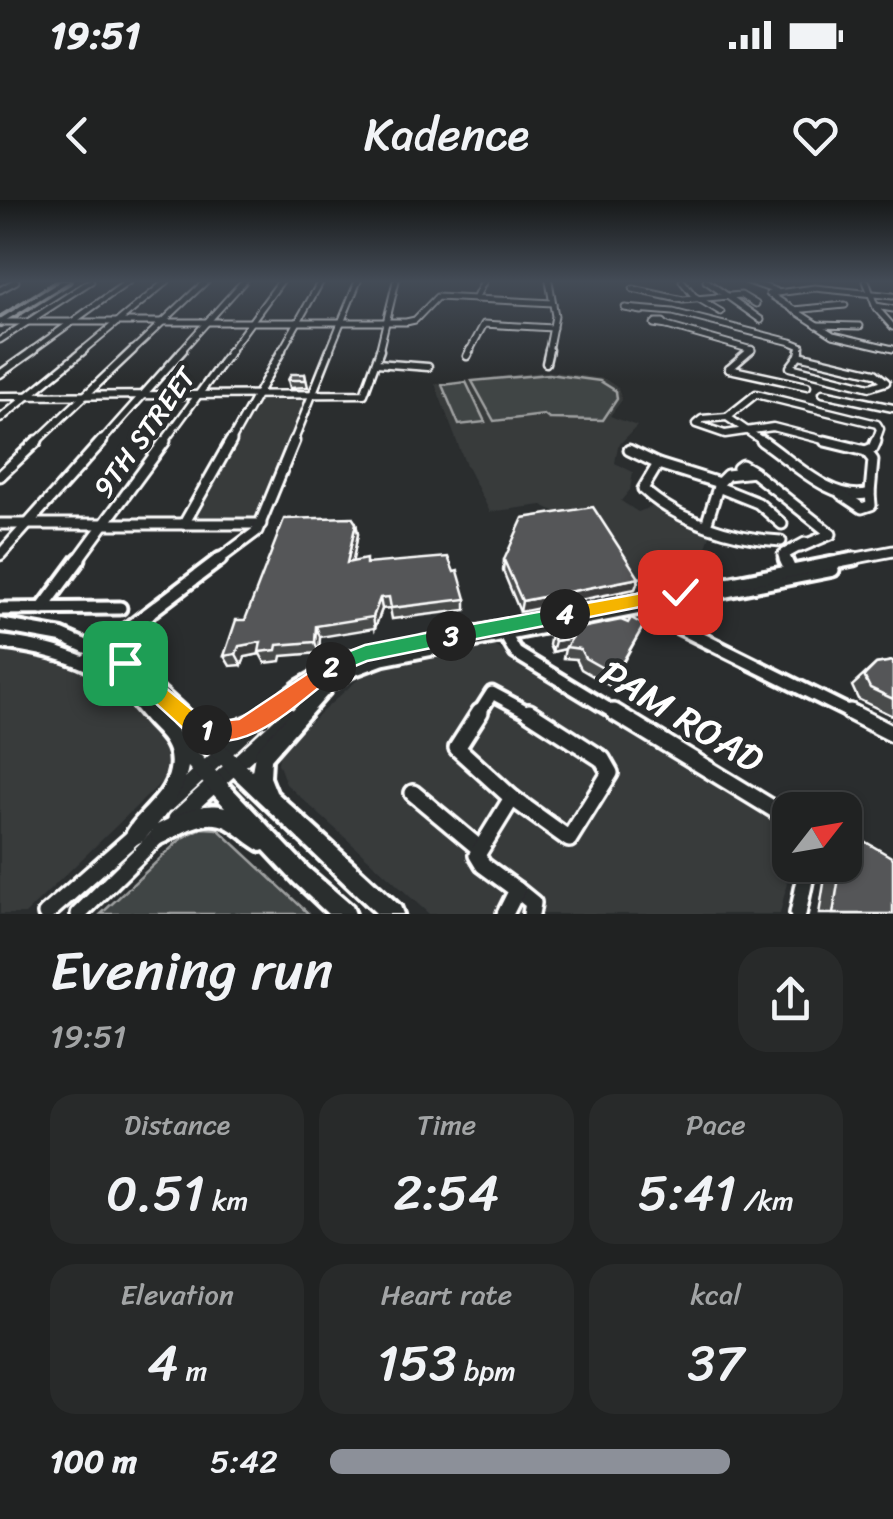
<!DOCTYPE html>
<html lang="en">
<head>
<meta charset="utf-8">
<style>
  body { margin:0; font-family:Sriracha,sans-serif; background:#282a2a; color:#f1f3f6; height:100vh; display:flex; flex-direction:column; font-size:38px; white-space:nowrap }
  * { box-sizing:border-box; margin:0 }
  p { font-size:32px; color:#a2a4a5 }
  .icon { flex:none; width:55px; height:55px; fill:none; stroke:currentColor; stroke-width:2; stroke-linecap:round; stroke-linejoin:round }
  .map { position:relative; height:714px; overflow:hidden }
  .sheet { display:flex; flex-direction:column; background:#202222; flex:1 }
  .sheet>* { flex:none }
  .needle { width:65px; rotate:59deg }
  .tools { position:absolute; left:772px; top:592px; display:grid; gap:20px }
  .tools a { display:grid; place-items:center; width:90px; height:90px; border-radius:20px; background:#202222; box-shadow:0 2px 8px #0004,0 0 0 2px #3d3f40; font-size:50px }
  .pin { position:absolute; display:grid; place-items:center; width:85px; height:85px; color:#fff; margin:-42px; border-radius:20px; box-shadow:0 5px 15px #0006 }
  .km { position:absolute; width:50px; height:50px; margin:-25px; border-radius:50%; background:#222; color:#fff; font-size:28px; line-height:50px; text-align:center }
  .round { display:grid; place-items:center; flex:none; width:105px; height:105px; border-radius:30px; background:#282a2a }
  .headline { display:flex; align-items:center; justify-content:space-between; height:170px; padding:0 50px }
  h1 { font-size:55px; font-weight:600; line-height:75px }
  .figures { display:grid; grid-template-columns:repeat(3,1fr); gap:15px; height:170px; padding:10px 50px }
  .figures div { display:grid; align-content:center; border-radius:25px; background:#282a2a; text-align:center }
  .figures b { font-size:50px; font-weight:600 }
  .figures small { font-size:28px; font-weight:400 }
  .figures p { font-size:28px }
  ul { padding:0 50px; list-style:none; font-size:32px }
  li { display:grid; grid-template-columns:160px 120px 1fr; align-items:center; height:75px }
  li i { height:25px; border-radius:12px; background:#8c9099 }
  .status { display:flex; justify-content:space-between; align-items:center; height:70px; padding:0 50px; background:#202222; direction:ltr }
  .status svg { height:28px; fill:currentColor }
  header { display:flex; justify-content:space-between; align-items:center; height:130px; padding:0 50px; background:#202222; font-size:45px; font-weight:600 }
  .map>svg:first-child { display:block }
  .built { fill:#373a3b }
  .green { fill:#414445; stroke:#a0a2a2; stroke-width:2.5 }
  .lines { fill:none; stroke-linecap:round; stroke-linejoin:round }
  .minor-far4-casing { stroke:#fff; stroke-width:9 }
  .minor-far3-casing { stroke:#fff; stroke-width:11 }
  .minor-far2-casing { stroke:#fff; stroke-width:15 }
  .minor-far1-casing { stroke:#fff; stroke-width:19 }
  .minor-casing { stroke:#fff; stroke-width:22 }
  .major-casing { stroke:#fff; stroke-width:8 }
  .minor-far4 { stroke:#2a2d2e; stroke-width:5 }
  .minor-far3 { stroke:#2a2d2e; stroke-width:6 }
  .minor-far2 { stroke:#2a2d2e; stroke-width:9 }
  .minor-far1 { stroke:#2a2d2e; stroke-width:11 }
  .minor { stroke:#2a2d2e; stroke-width:15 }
  .major { fill:#2a2d2e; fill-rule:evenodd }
  .wall { fill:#494b4c; stroke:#fff; stroke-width:2.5 }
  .shaded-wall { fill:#3c3d3e; stroke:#fff; stroke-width:2.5 }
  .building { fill:#555758; stroke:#fff; stroke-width:2.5 }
  .split-1 { fill:#f5b400; stroke:#fff; stroke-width:2.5 }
  .split-2 { fill:#f0652b; stroke:#fff; stroke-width:2.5 }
  .split-3 { fill:#22a559; stroke:#fff; stroke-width:2.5 }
  .split-4 { fill:#22a559; stroke:#fff; stroke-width:2.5 }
  .split-5 { fill:#f5b400; stroke:#fff; stroke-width:2.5 }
  .labels { text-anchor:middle; stroke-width:9; stroke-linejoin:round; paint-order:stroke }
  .far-street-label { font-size:28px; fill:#fff; stroke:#2a2d2e }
  .near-street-label { font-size:38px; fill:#fff; stroke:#2a2d2e }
</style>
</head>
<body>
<div class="status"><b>19:51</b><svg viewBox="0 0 49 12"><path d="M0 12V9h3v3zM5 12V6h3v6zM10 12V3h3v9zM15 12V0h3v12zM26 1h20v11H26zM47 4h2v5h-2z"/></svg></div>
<header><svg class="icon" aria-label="back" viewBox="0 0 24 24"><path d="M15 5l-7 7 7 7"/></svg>Kadence<svg class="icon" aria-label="heart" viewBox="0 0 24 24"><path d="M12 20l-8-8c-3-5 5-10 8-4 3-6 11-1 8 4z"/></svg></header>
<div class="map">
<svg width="893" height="714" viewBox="0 0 893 714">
  <rect width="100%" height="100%" fill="#2a2d2e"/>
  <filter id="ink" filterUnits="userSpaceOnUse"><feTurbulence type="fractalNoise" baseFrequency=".01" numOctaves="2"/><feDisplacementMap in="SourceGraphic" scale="20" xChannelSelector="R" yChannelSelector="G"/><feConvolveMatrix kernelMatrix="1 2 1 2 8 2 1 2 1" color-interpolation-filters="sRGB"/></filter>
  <g filter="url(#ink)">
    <g class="built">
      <path d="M549 171 605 179 618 188 622 200 610 216 637 226 618 246 615 263 633 272 630 290 621 301 638 312 653 306 713 327 696 376 641 390 590 318 574 321 542 305 490 312 465 263 435 184Z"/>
      <path d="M256 194 312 195 261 324 180 325Z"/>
      <path d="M485 440 789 625 791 665 780 714H429L286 584 278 563 280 549 374 465Z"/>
      <path d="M0 448 86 460 168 543 171 573 25 714H0Z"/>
    </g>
    <g class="green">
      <path d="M549 174 600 181 616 191 617 199 603 220 549 219 544 215 494 221 472 181Z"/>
      <path d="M466 182 485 222 459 225 442 185Z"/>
      <path d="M202 628 218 629 309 714H101L182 638Z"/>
    </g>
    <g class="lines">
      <defs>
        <g id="minor-far4">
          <path d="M682 81 694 96 721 112"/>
          <path d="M706 81 761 120"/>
          <path d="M748 81 776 91"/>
          <path d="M866 81 876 108 893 127"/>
          <path d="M633 89 683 100 741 95 756 104"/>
          <path d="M0 90 16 81"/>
          <path d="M893 96 815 88 769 94 833 135 893 149"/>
          <path d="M475 99 484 81"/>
          <path d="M876 106 893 109"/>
          <path d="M793 110 845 105"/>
          <path d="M642 111 625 108 673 112 791 142 801 146 800 152"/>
          <path d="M0 122H406L415 120 437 97 553 103"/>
          <path d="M656 122H663L667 126 654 124Z"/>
          <path d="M817 125 860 126"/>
          <path d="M667 126 752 150 749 152"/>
          <path d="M0 140 91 81"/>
          <path d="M30 152 129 81"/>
          <path d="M81 152 167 81"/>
          <path d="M131 152 206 81"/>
          <path d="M180 152 244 81"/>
          <path d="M229 152 281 81"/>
          <path d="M281 152 321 81"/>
          <path d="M329 152 358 81"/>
          <path d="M379 152 396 81"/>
          <path d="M469 152 484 124 553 128"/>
          <path d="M548 152 555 116 549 81"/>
        </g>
        <g id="minor-far3">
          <path d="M799 155 800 150"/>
          <path d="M799 155 875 173 886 182 870 187 790 167Z"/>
          <path d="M467 156 470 150"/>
          <path d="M377 163 428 167"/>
          <path d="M546 163 549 150"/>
          <path d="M729 169 751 150"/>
          <path d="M729 169 807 186"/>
          <path d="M0 174 34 150"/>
          <path d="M823 193 893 208"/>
          <path d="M0 196 364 194 380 150"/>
          <path d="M727 217 702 219 696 224 725 234 773 227 835 243"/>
          <path d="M0 219 84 150"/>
          <path d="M35 243 133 150"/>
          <path d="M100 243 183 150"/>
          <path d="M163 243 231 150"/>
          <path d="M230 243 282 150"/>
          <path d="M293 243 330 150"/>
          <path d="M765 243 727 217 756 194 877 224 880 229 875 243"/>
        </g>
        <g id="minor-far2">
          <path d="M762 241C791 260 833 304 870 293L873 260 866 251 873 248 876 241"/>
          <path d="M825 241 866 251"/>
          <path d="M629 250 658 264 719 283 727 275 754 272 742 265 738 268 740 272"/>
          <path d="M658 264 643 289C677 321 735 339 781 341"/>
          <path d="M754 273 831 334 800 347"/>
          <path d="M0 276 37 241"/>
          <path d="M718 287 758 303 782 324"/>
          <path d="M841 294 862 308 871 305 870 293"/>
          <path d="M707 322 719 284"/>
          <path d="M0 324H261"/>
          <path d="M184 324 231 241"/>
          <path d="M0 355 102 241"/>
          <path d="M77 361 165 241"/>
          <path d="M217 361 257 331 294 241"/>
          <path d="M786 361 783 355 805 343"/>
          <path d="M841 361 893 351"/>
        </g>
        <g id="minor-far1">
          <path d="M785 359 792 374"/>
          <path d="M651 400 672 424 855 515"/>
          <path d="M0 409 120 408"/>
          <path d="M42 409 79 359"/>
          <path d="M501 428 516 453 618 515"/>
          <path d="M84 462 220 359"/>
          <path d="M322 489 350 471 382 459 833 370"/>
          <path d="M264 515 300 486 349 458 854 359"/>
          <path d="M478 515 492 493 533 515"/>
        </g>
        <g id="minor">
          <path d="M480 512 457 548 512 598"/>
          <path d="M614 512 790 619"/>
          <path d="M850 512 893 534"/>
          <path d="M413 593 479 648"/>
          <path d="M512 598 569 639 610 573 602 559 529 512"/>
          <path d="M169 603 267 512"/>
          <path d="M176 619 289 516"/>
          <path d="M517 690 533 703 531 714"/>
          <path d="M46 714 139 632"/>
          <path d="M79 714 160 634"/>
          <path d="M505 714 517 690 483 665 477 655 512 598"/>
          <path d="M798 714 808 665"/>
        </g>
        <g id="major">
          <path d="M61 81H69L0 124V119Z"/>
          <path d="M148 409 153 411 155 415 136 441 133 461 197 519 228 525 262 511 268 513 270 519 268 525 228 541 218 539 252 571 256 550 317 483 323 481 329 483 331 488 329 493 271 559 270 577 276 592 400 706 403 714H377L120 468 61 442 0 431V419L63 430 119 454C122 436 132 418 148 409Z"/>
          <path d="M0 436C47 441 89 454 129 480L308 668 352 706 355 714H328L294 682 264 650 261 651C249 645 240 635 228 628 204 615 181 635 160 644L153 641 150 634 152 631 143 641 136 644 129 641 126 634C137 611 165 597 170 570 174 549 162 538 148 524 138 512 128 499 116 489 84 462 40 453 0 448ZM188 567 225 607C200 601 179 614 157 625 172 608 184 590 188 567Z"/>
        </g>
      </defs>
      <use href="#minor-far4" class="minor-far4-casing"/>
      <use href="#minor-far3" class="minor-far3-casing"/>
      <use href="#minor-far2" class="minor-far2-casing"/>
      <use href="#minor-far1" class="minor-far1-casing"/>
      <use href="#minor" class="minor-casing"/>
      <use href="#major" class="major-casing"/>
      <use href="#minor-far4" class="minor-far4"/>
      <use href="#minor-far3" class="minor-far3"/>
      <use href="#minor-far2" class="minor-far2"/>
      <use href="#minor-far1" class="minor-far1"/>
      <use href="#minor" class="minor"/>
      <use href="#major" class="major"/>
    </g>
    <g class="wall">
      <path d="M305 174 308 187 290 188 288 180Z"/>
      <path d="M356 323 358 334 352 362 367 363 466 399V410L392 419 390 408 382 409 375 428 320 437 319 453 282 456 281 461 265 463 260 454 245 457 242 465 230 466 224 456 245 420Z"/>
      <path d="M504 360 639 378 635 389 520 412 503 371Z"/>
      <path d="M628 423 644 425 610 486 581 469 576 459 563 458 565 449 552 452 549 445 551 434Z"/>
      <path d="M893 461V516L858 499 852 486 876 464Z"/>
      <path d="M847 631 893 714H819L827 665H845V632Z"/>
    </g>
    <g class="shaded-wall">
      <path d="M356 323 358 334 350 374 347 363Z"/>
      <path d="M639 378 635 389 520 412 522 401Z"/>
      <path d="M380 398 382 409 375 428 373 417Z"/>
      <path d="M316 426 320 437 319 453 315 442Z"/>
      <path d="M572 438 565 449 552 452 555 441Z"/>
      <path d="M261 442 260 454 245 457 242 465 236 454 239 446Z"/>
    </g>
    <g class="building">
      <path d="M291 174H305L306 180H288Z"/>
      <path d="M593 307 639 378 522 401 504 360 523 318Z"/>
      <path d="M352 317 356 323 347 363 366 359V364L448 357 454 372 458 371 466 399 391 408 389 397 380 398 373 417 316 426 315 442 277 445 276 450 259 452 261 442 239 446 236 454 224 456 236 420H245L284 319Z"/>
      <path d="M631 418 644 425 615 475 585 458 580 449 566 447 572 438 555 441 551 434 621 420 628 423Z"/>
      <path d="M893 461V499L870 488 864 476 876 464Z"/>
      <path d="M847 631 893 658V714H833L841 665H845Z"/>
    </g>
  </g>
  <linearGradient id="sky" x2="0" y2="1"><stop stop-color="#171919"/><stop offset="0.45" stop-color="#444c57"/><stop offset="1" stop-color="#444c57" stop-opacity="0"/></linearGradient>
  <rect width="893" height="181" fill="url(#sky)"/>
  <path class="split-1" d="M125 454 202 518 215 523 218 530 215 537 207 540 188 533 118 469 115 463Z"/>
  <path class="split-2" d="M331 458 338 461V473C300 500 249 557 199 537L196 530 199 523 239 519Z"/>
  <path class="split-3" d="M451 428 461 436 451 444 367 461 331 476 321 467 324 461 365 445Z"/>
  <path class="split-4" d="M565 407 574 414 565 422 451 444 442 436 451 428Z"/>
  <path class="split-5" d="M680 386 689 392 680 399 565 422 556 414 565 407Z"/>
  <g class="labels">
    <g class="far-street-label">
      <text transform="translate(144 232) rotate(-54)" y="10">9TH STREET</text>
    </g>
    <g class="near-street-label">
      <text transform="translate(682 516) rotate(31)" y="13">PAM ROAD</text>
    </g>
  </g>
</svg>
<div class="tools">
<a><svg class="needle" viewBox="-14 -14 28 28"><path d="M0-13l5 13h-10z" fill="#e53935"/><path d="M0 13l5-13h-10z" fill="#a2a4a5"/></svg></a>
</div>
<div class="pin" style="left:125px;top:463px;background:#1e9e55"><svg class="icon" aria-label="arrive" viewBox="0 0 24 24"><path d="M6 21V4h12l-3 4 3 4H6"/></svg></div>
<div class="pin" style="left:680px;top:392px;background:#d93025"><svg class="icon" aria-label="check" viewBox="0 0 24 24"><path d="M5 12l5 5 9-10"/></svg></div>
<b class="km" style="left:207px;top:530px">1</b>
<b class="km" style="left:331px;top:467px">2</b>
<b class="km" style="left:451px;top:436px">3</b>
<b class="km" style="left:565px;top:414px">4</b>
</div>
<section class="sheet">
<div class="headline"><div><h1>Evening run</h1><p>19:51</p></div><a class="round"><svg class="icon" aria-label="share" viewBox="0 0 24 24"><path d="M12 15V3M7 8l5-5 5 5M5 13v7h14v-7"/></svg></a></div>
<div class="figures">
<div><p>Distance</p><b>0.51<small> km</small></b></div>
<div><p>Time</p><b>2:54</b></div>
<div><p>Pace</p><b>5:41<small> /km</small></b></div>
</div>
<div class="figures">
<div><p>Elevation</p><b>4<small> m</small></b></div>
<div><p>Heart rate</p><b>153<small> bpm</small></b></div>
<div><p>kcal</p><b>37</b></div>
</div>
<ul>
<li><b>100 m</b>5:42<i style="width:78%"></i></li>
</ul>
</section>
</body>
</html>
